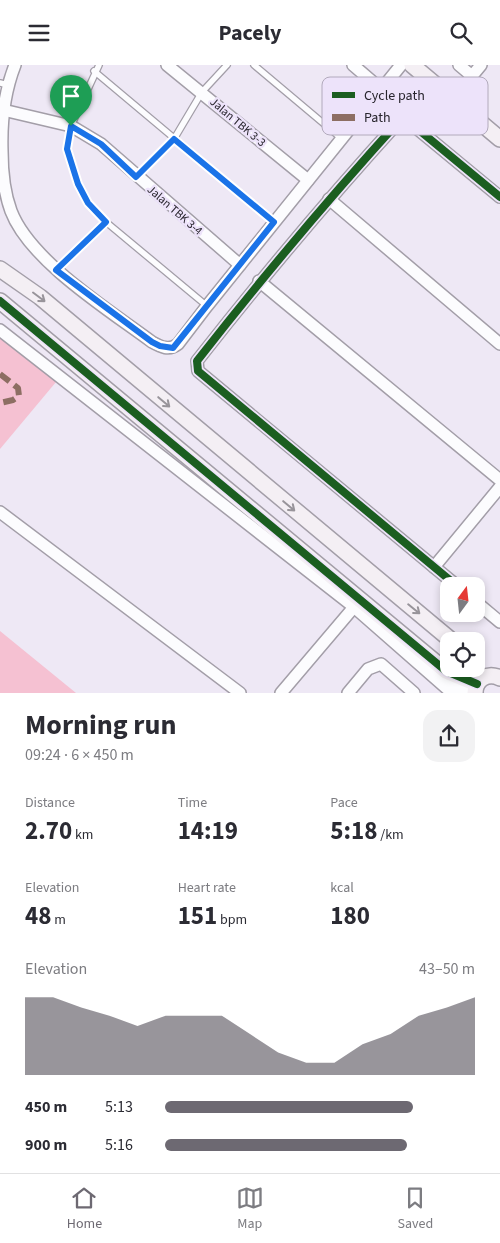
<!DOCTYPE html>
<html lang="en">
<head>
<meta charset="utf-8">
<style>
  body { margin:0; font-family:"Source Sans 3",sans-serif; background:#f2f2f3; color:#2b2b33; height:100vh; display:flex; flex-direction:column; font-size:19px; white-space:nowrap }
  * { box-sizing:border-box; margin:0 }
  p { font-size:16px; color:#7c7c81 }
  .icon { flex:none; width:28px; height:28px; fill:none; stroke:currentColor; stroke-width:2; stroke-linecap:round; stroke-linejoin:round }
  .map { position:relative; height:628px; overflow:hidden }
  .side { display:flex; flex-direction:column; background:#fff; flex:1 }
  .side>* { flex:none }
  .needle { width:32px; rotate:15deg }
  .buttons { position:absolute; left:440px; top:512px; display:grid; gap:10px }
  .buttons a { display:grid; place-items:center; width:45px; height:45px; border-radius:10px; background:#fff; box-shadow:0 2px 8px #0003; font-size:25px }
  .pin { position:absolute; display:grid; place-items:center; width:42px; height:42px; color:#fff; margin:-51px -21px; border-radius:50% 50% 50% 0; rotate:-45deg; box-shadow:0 0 5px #0007 }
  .pin .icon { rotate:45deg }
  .round { display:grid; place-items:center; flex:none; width:52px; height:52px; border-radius:15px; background:#f2f2f3 }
  .summary { display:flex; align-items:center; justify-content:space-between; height:85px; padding:0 25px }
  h1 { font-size:28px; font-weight:700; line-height:38px }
  .figures { display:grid; grid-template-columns:repeat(3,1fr); gap:8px; height:85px; padding:5px 25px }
  .figures div { display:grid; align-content:center }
  .figures b { font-size:25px; font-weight:700 }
  .figures small { font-size:14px; font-weight:400 }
  .figures p { font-size:14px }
  .chart { height:140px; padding:10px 25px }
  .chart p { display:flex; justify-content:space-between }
  .chart svg { width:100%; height:90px; margin-top:5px; fill:#6d6972; opacity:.7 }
  ul { padding:0 25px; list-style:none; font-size:16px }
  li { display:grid; grid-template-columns:80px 60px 1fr; align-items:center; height:38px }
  li i { height:12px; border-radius:6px; background:#6d6972 }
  header { display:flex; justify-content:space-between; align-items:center; height:65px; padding:0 25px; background:#fff; font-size:22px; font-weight:700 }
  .menu { display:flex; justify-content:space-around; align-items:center; height:70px; border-top:1px solid #e1e1e2; background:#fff; font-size:14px; color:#7c7c81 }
  .menu a { display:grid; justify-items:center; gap:2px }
  .menu .selected { color:#6d6972 }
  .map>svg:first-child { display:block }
  .green { fill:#f5c1d2 }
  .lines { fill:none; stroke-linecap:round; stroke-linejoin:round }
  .lane-casing { stroke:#a39ea8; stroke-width:8 }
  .street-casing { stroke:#a39ea8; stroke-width:14 }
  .secondary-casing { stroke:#a39ea8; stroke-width:18 }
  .lane { stroke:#fcfcfe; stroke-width:5.5 }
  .street { stroke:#fcfcfe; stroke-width:11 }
  .secondary { stroke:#f4eff4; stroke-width:15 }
  .quiet { stroke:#8d6e63; stroke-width:6; stroke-dasharray:12 6; stroke-linecap:butt }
  .cycleway-casing { stroke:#ede3fa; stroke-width:11 }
  .cycleway { stroke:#1b5e20; stroke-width:8 }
  .oneway { stroke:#98949a }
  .route-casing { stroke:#fff; stroke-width:10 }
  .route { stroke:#1a73e8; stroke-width:6 }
  .labels { text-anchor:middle; stroke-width:4.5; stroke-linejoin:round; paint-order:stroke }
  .street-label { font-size:12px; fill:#27242c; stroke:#ede3fa }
  .key { fill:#ede3fa; stroke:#b2aabc; stroke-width:1 }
  .key-label { font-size:14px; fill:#27242c }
</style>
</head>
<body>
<header><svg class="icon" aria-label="menu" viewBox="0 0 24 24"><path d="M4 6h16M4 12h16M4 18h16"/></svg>Pacely<svg class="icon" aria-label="search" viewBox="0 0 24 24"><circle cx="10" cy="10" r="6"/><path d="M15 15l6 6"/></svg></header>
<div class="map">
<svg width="500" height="628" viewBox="0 0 500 628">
  <rect width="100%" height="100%" fill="#eee8f5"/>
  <g class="green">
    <path d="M0 272 56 317 0 384Z"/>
    <path d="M0 566 76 628H0Z"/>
  </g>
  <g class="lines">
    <defs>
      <g id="lane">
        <path d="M99 0 71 61 67 85 78 119 88 138 106 157 207 241"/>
        <path d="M254 0 342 74"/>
        <path d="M94 6 274 157"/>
        <path d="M0 18 8 20"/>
        <path d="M137 112 174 74 202 27 227 0"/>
        <path d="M57 204 106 157"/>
      </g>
      <g id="street">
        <path d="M15 0C4 28 1 55 2 86 2 105 4 127 11 146 30 196 109 245 152 277 161 282 169 286 178 279L207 241 401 0"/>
        <path d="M167 0 308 115"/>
        <path d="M353 0 382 25"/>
        <path d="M459 0 472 11"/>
        <path d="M453 34 481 0"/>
        <path d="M3 45 71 61 101 79 240 200"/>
        <path d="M329 134 500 279"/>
        <path d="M259 216 500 415"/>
        <path d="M0 265 354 542 452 628"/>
        <path d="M0 447 240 628"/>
        <path d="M434 502 500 422"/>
        <path d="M457 521 198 306 197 296C262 213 330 132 401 54L408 56 500 132"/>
        <path d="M476 537 500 557"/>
        <path d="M445 614 461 624 473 628"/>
        <path d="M281 628 354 542"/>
        <path d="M348 628 368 604 381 599 414 628"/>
      </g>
      <g id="secondary">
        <path d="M412 0 500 74"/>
        <path d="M0 204 40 232 452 576"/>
        <path d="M0 236 446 606 477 619"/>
        <path d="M475 628C475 614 488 607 500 613"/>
      </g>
    </defs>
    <use href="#lane" class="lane-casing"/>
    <use href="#street" class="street-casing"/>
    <use href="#secondary" class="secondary-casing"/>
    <use href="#lane" class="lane"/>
    <use href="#street" class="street"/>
    <use href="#secondary" class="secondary"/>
    <path class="quiet" d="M0 309 18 323 19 331 13 335 0 338"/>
    <defs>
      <g id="cycleway">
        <path d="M0 236 446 606 477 619"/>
        <path d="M457 521 198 306 197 296C262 213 330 132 401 54L408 56 500 132"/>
      </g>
    </defs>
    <use href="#cycleway" class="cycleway-casing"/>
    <use href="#cycleway" class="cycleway"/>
  </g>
  <defs><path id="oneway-shaft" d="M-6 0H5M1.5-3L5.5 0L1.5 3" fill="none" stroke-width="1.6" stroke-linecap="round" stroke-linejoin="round" transform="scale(1.25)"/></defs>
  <g class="oneway">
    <use href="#oneway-shaft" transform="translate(39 232) rotate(37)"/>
    <use href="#oneway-shaft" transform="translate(164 337) rotate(40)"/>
    <use href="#oneway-shaft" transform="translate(289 441) rotate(40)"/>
    <use href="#oneway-shaft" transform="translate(414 544) rotate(39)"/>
  </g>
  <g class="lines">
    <defs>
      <path id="route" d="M71 61 101 79 136 112 174 74 274 157 173 283 160 281 152 277 56 205 106 157 88 138 78 119 67 84Z"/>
    </defs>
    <use href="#route" class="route-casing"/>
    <use href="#route" class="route"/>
  </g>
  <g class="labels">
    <g class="street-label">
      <text transform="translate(238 57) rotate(40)" y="4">Jalan TBK 3-3</text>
      <text transform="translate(175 145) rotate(41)" y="4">Jalan TBK 3-4</text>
    </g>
  </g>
  <rect x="322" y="12" width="166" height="58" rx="8" class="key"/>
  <rect x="332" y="27" width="23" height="6" fill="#1b5e20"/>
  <rect x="332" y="49" width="23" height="7" fill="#8d6e63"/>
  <g class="key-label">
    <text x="364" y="35">Cycle path</text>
    <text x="364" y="57">Path</text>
  </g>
</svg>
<div class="buttons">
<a><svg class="needle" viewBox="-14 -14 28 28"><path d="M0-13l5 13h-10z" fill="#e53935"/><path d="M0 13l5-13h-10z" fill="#7c7c81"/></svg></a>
<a><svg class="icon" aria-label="locate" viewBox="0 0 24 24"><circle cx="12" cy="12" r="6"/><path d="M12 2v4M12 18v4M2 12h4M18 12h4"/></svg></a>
</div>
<div class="pin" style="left:71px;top:61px;background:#1e9e55"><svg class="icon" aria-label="arrive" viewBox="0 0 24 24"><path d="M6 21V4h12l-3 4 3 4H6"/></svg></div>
</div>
<section class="side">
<div class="summary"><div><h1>Morning run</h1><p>09:24 · 6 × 450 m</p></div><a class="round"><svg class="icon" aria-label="share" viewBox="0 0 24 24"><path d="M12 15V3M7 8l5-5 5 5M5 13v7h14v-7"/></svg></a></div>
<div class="figures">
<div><p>Distance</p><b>2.70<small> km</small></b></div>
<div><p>Time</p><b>14:19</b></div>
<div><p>Pace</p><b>5:18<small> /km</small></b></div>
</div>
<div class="figures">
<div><p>Elevation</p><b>48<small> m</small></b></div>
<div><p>Heart rate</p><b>151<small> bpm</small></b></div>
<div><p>kcal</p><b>180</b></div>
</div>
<div class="chart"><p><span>Elevation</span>43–50 m</p>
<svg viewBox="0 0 160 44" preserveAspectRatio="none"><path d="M0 44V6L10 6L20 11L30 15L40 20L50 15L60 15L70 15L80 24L90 33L100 38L110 38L120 29L130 24L140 15L150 11L160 6V44z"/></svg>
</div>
<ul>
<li><b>450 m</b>5:13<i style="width:80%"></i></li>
<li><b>900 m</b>5:16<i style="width:78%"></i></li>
</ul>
</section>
<nav class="menu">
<a class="selected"><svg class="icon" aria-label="home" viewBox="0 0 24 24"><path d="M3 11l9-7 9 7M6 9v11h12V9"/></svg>Home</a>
<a><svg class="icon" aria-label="map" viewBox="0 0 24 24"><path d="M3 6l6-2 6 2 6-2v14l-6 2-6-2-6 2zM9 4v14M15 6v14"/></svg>Map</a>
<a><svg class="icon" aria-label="saved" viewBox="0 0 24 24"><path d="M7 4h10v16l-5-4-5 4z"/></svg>Saved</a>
</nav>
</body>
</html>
